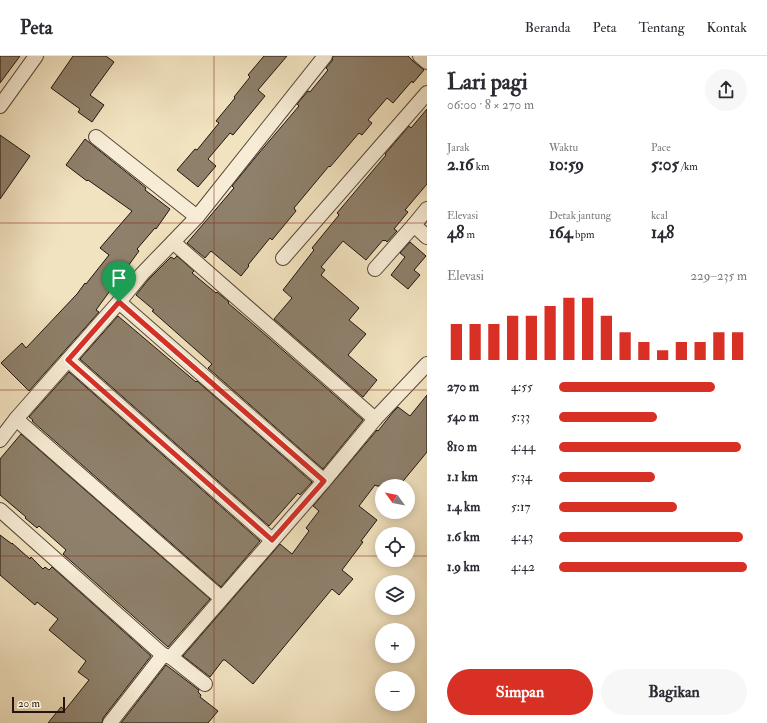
<!DOCTYPE html>
<html lang="id">
<head>
<meta charset="utf-8">
<style>
  body { margin:0; font-family:"IM FELL Double Pica",serif; background:#f7f7f7; color:#2b2b33; height:100vh; display:flex; flex-direction:column; font-size:15px; white-space:nowrap }
  * { box-sizing:border-box; margin:0 }
  p { font-size:13px; color:#7c7c81 }
  .icon { flex:none; width:22px; height:22px; fill:none; stroke:currentColor; stroke-width:2; stroke-linecap:round; stroke-linejoin:round }
  .map { position:relative; flex:1; overflow:hidden }
  .side { display:flex; flex-direction:column; background:#fff; width:340px }
  .side>* { flex:none }
  .needle { width:26px; rotate:302deg }
  .tools { position:absolute; left:375px; top:423px; display:grid; gap:8px }
  .tools a { display:grid; place-items:center; width:40px; height:40px; border-radius:50%; background:#fff; box-shadow:0 2px 10px #0003; font-size:20px }
  .scale { position:absolute; left:12px; bottom:10px; width:53px; box-sizing:border-box; padding-left:4px; border:2px solid #22150e; border-top:0; font-size:11px; line-height:14px; white-space:nowrap; color:#22150e; -webkit-text-stroke:3px #f7edd6; paint-order:stroke }
  .pin { position:absolute; display:grid; place-items:center; width:34px; height:34px; color:#fff; margin:-41px -17px; border-radius:50% 50% 50% 0; rotate:-45deg; box-shadow:0 0 4px #0007 }
  .pin .icon { rotate:45deg }
  .round { display:grid; place-items:center; flex:none; width:42px; height:42px; border-radius:21px; background:#f7f7f7 }
  .summary { display:flex; align-items:center; justify-content:space-between; height:68px; padding:0 20px }
  h1 { font-size:22px; font-weight:800; line-height:30px }
  .metrics { display:grid; grid-template-columns:repeat(3,1fr); gap:6px; height:68px; padding:4px 20px }
  .metrics div { display:grid; align-content:center }
  .metrics b { font-size:17px; font-weight:800 }
  .metrics small { font-size:11px; font-weight:400 }
  .metrics p { font-size:11px }
  .chart { height:112px; padding:8px 20px }
  .chart p { display:flex; justify-content:space-between }
  .chart svg { width:100%; height:72px; margin-top:4px; stroke:#d93025; stroke-width:6 }
  .primary-button { display:flex; gap:8px; margin-top:auto; padding:8px 20px }
  .primary-button a { flex:1; height:46px; border-radius:24px; background:#d93025; color:#fff; font-size:16px; font-weight:800; line-height:46px; text-align:center }
  .primary-button a+a { background:#f7f7f7; color:#2b2b33 }
  ul { padding:0 20px; list-style:none; font-size:13px }
  li { display:grid; grid-template-columns:64px 48px 1fr; align-items:center; height:30px }
  li i { height:10px; border-radius:5px; background:#d93025 }
  header { display:flex; align-items:center; gap:24px; box-sizing:border-box; height:56px; padding:0 20px; background:#fff; border-bottom:1px solid #e1e1e2 }
  header strong { font-size:19px }
  nav { display:flex; gap:22px; margin-inline-start:auto; font-size:14px }
  main { display:flex; flex:1; min-height:0 }
  .map>svg:first-child { display:block }
  .building { fill:#8e806b; stroke:#22150e }
  .lines { fill:none; stroke-linecap:round; stroke-linejoin:round }
  .street-casing { stroke:#56483a; stroke-width:16 }
  .street { stroke:#f7edd6; stroke-width:14 }
  .route-casing { stroke:#fff; stroke-width:8 }
  .route { stroke:#d93025; stroke-width:5 }
  .grid { fill:none; stroke:#8f2418; stroke-width:1; stroke-opacity:0.55 }
</style>
</head>
<body>
<header>
<strong>Peta</strong>
<nav><a>Beranda</a><a>Peta</a><a>Tentang</a><a>Kontak</a></nav>
</header>
<main>
<div class="map">
<svg width="427" height="667" viewBox="0 0 427 667">
  <rect width="100%" height="100%" fill="#f2e3c0"/>
  <filter id="stains"><feTurbulence type="fractalNoise" baseFrequency=".005" numOctaves="4"/><feColorMatrix values="0 0 0 0 .2 0 0 0 0 .09 0 0 0 0 .02 0 0 0 .5 -.17"/></filter>
  <radialGradient id="worn" r=".72"><stop offset=".6" stop-color="#630" stop-opacity="0"/><stop offset="1" stop-color="#630" stop-opacity=".3"/></radialGradient>
  <g class="building">
    <path d="M0 0H20L0 27Z"/>
    <path d="M73 0H106L114 6 90 39 104 49 92 66 78 56 80 53 51 32Z"/>
    <path d="M264 0H287L258 34 265 40 233 79 230 77 208 103 216 110 198 131 177 114 195 93 197 94 219 67 216 65 235 42 234 41 250 21 248 19Z"/>
    <path d="M333 0H408L414 6 424 14 413 27 412 25 393 47 387 42 368 64 372 67 362 79 359 77 330 111 329 110 294 152 296 155 272 184 270 182 248 209 249 210 241 220 211 195 205 202 187 187 234 132 232 130 259 97 299 50 297 48 308 35 310 36 328 14 326 12 332 5Z"/>
    <path d="M427 53V128L405 154 408 156 394 173 397 175 387 186 385 184 384 185 383 184 366 204 343 185 321 211 325 214 321 219 359 252 349 264 366 278 348 299 377 324 363 341 274 263 292 242 283 234 314 194 312 192 339 159 337 157 386 99 385 98 409 70 411 72Z"/>
    <path d="M0 79 30 100 0 143Z"/>
    <path d="M85 83 146 132 145 134 170 153 156 173 155 172 137 193 139 195 96 254 99 256 29 335 1 307 22 287 26 292 77 238 85 227 86 228 109 199 100 192 132 155 88 124 87 125 66 109Z"/>
    <path d="M410 186 426 200 414 214 420 219 408 233 391 219 405 201 400 197Z"/>
    <path d="M177 200 194 215 192 217 216 237 217 236 229 246 228 247 262 276 363 364 323 413 208 312 212 308 152 255 154 254 136 239 148 224 171 201 174 203Z"/>
    <path d="M118 260 196 326 197 325 312 426 300 439 298 437 269 470 80 303Z"/>
    <path d="M69 316 260 485 221 531 32 365 33 364 29 361Z"/>
    <path d="M427 339V396L399 430H377L375 429 359 450 377 464 361 485 363 486 342 514 353 523 339 539 332 533 253 628 225 604H223L210 621 183 600 280 488 292 498 309 475 306 472 319 455 313 450 377 374 378 375 393 356 398 351 410 360Z"/>
    <path d="M21 378 210 543 168 591 63 498 66 494 39 470 37 472 25 462 26 461 0 439V403Z"/>
    <path d="M0 479 12 488V487L30 503 31 501 43 513 45 511 49 514 52 511 151 600 103 662 102 667H48L61 651 65 654 89 624 78 616 86 605 49 574 58 563 37 546 35 549 0 519Z"/>
    <path d="M166 609 199 634 198 636 201 639 200 641 218 655 208 667H121Z"/>
  </g>
  <g class="lines">
    <defs>
      <g id="street">
        <path d="M325 0 197 161 173 186 375 363"/>
        <path d="M420 0 427 6"/>
        <path d="M0 50 36 0"/>
        <path d="M96 81 197 161"/>
        <path d="M414 169 427 153"/>
        <path d="M283 202 427 37"/>
        <path d="M375 213 414 169 427 181"/>
        <path d="M119 246 324 425"/>
        <path d="M68 304 272 484"/>
        <path d="M16 363 221 542"/>
        <path d="M0 384 16 363 119 246 142 218 173 186"/>
        <path d="M0 454 163 599"/>
        <path d="M171 601 205 628"/>
        <path d="M110 667 163 599 171 601 324 425 375 363 427 308"/>
      </g>
    </defs>
    <use href="#street" class="street-casing"/>
    <use href="#street" class="street"/>
  </g>
  <g class="lines">
    <defs>
      <path id="route" d="M119 246 324 425 272 484 68 304Z"/>
    </defs>
    <use href="#route" class="route-casing"/>
    <use href="#route" class="route"/>
  </g>
  <path class="grid" d="M214 0V667M0 167H427M0 334H427M0 500H382M408 500H427"/>
  <rect width="100%" height="100%" filter="url(#stains)"/>
  <rect width="100%" height="100%" fill="url(#worn)"/>
</svg>
<div class="tools">
<a><svg class="needle" viewBox="-14 -14 28 28"><path d="M0-13l5 13h-10z" fill="#e53935"/><path d="M0 13l5-13h-10z" fill="#7c7c81"/></svg></a>
<a><svg class="icon" aria-label="locate" viewBox="0 0 24 24"><circle cx="12" cy="12" r="6"/><path d="M12 2v4M12 18v4M2 12h4M18 12h4"/></svg></a>
<a><svg class="icon" aria-label="layers" viewBox="0 0 24 24"><path d="M12 4l9 5-9 5-9-5zM3 14l9 5 9-5"/></svg></a>
<a>+</a>
<a>−</a>
</div>
<div class="scale">20 m</div>
<div class="pin" style="left:119px;top:246px;background:#1e9e55"><svg class="icon" aria-label="arrive" viewBox="0 0 24 24"><path d="M6 21V4h12l-3 4 3 4H6"/></svg></div>
</div>
<section class="side">
<div class="summary"><div><h1>Lari pagi</h1><p>06:00 · 8 × 270 m</p></div><a class="round"><svg class="icon" aria-label="share" viewBox="0 0 24 24"><path d="M12 15V3M7 8l5-5 5 5M5 13v7h14v-7"/></svg></a></div>
<div class="metrics">
<div><p>Jarak</p><b>2.16<small> km</small></b></div>
<div><p>Waktu</p><b>10:59</b></div>
<div><p>Pace</p><b>5:05<small> /km</small></b></div>
</div>
<div class="metrics">
<div><p>Elevasi</p><b>48<small> m</small></b></div>
<div><p>Detak jantung</p><b>164<small> bpm</small></b></div>
<div><p>kcal</p><b>148</b></div>
</div>
<div class="chart"><p><span>Elevasi</span>229–235 m</p>
<svg viewBox="0 0 160 44" preserveAspectRatio="none"><path d="M5 44V22M15 44V22M25 44V22M35 44V17M45 44V17M55 44V11M65 44V6M75 44V6M85 44V17M95 44V27M105 44V33M115 44V38M125 44V33M135 44V33M145 44V27M155 44V27"/></svg>
</div>
<ul>
<li><b>270 m</b>4:55<i style="width:83%"></i></li>
<li><b>540 m</b>5:33<i style="width:52%"></i></li>
<li><b>810 m</b>4:44<i style="width:97%"></i></li>
<li><b>1.1 km</b>5:34<i style="width:51%"></i></li>
<li><b>1.4 km</b>5:17<i style="width:63%"></i></li>
<li><b>1.6 km</b>4:43<i style="width:98%"></i></li>
<li><b>1.9 km</b>4:42<i style="width:100%"></i></li>
</ul>
<div class="primary-button"><a>Simpan</a><a>Bagikan</a></div>
</section>
</main>
</body>
</html>
